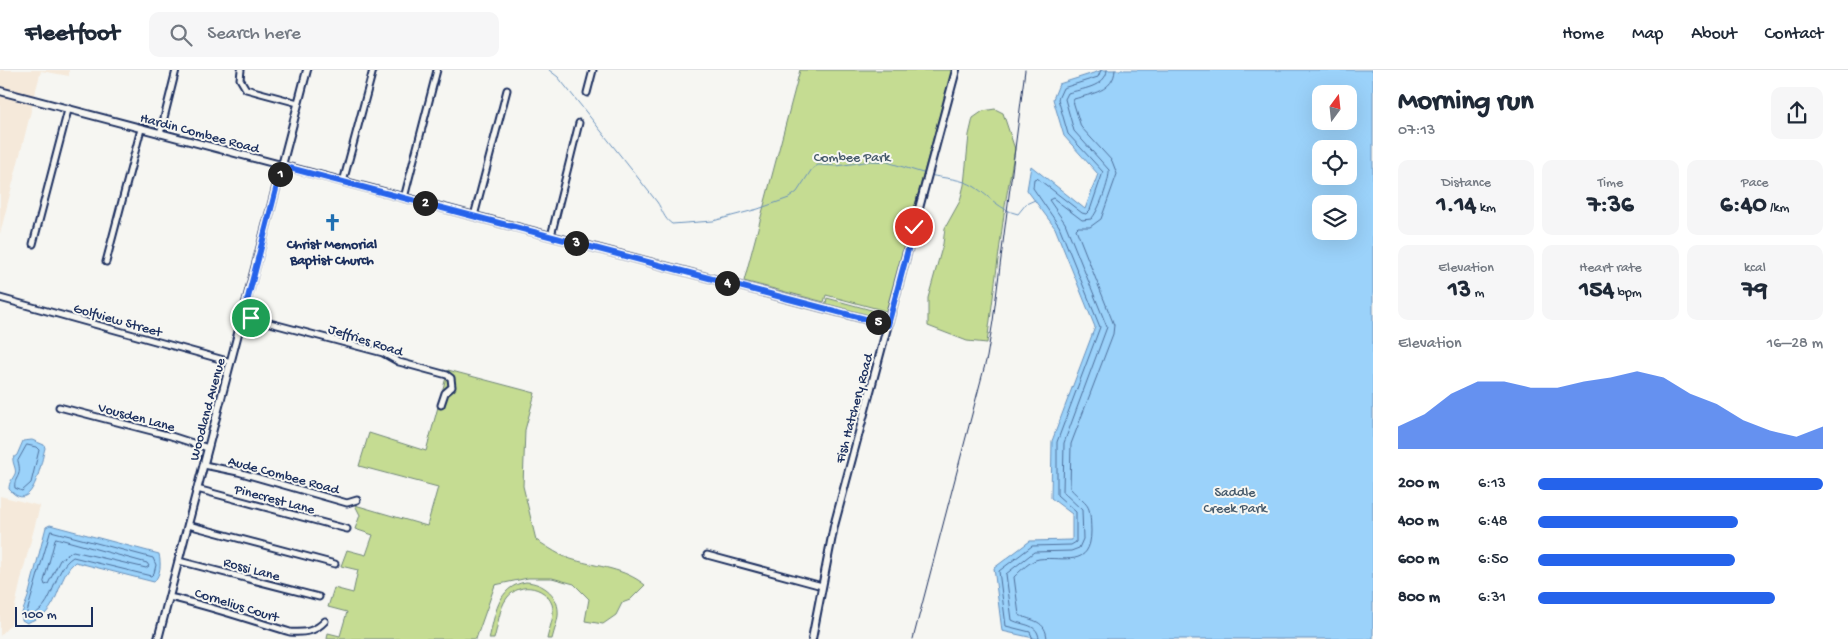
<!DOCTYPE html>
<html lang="en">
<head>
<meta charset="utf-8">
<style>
  body { margin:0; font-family:"Gochi Hand",sans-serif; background:#f6f6f7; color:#1f2937; height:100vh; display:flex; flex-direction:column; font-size:19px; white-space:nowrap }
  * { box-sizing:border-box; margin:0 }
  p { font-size:16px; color:#747a83 }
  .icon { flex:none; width:28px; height:28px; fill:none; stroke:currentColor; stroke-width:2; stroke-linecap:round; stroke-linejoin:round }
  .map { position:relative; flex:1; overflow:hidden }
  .panel { display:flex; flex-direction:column; background:#fff; width:475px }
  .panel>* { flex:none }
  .needle { width:32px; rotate:15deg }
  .controls { position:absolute; left:1312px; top:15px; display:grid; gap:10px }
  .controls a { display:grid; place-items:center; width:45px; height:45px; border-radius:10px; background:#fff; box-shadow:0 5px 20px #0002; font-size:25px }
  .scale { position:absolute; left:15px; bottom:12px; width:78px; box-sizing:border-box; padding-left:5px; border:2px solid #1b2f5e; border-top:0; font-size:14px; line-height:18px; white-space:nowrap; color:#1b2f5e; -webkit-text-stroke:4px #f6f6f2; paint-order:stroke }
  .pin { position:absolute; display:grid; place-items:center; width:42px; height:42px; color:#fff; margin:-21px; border:2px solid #fff; border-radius:50%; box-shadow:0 1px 5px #0007 }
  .km { position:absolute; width:25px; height:25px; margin:-12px; border-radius:50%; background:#222; color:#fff; font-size:14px; line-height:25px; text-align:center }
  .round { display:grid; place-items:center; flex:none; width:52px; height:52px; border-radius:10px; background:#f6f6f7 }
  .overview { display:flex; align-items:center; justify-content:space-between; height:85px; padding:0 25px }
  h1 { font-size:28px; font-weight:700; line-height:38px }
  .stats { display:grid; grid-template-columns:repeat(3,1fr); gap:8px; height:85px; padding:5px 25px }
  .stats div { display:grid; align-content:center; border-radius:10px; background:#f6f6f7; text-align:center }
  .stats b { font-size:25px; font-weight:700 }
  .stats small { font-size:14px; font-weight:400 }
  .stats p { font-size:14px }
  .chart { height:140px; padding:10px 25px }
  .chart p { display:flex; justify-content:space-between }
  .chart svg { width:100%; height:90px; margin-top:5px; fill:#2563eb; opacity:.7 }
  ul { padding:0 25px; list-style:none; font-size:16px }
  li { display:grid; grid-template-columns:80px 60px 1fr; align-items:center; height:38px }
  li i { height:12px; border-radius:6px; background:#2563eb }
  header { display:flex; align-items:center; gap:30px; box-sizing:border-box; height:70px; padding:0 25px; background:#fff; border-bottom:1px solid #e0e1e3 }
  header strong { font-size:24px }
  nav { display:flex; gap:28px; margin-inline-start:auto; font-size:18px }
  .search { width:350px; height:45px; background:#f6f6f7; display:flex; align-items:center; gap:12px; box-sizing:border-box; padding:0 18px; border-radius:10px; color:#747a83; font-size:19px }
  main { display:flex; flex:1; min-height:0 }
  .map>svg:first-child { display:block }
  .built { fill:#f5e9da }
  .green { fill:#c5dc92; stroke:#708678 }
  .water { fill:#9bd2fa; stroke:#6891bc; fill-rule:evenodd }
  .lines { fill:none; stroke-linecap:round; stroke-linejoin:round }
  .shore { stroke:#4e709c; stroke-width:1 }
  .stream { stroke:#6891bc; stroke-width:1 }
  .minor-casing { stroke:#1b2f5e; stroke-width:9 }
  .tertiary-casing { stroke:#1b2f5e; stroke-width:10 }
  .minor { stroke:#f6f6f2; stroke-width:5 }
  .tertiary { stroke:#f6f6f2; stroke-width:6 }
  .rail { stroke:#1b2f5e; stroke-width:1 }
  .route-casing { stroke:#fff; stroke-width:10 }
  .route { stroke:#2563eb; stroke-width:6 }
  .labels { text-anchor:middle; stroke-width:4; stroke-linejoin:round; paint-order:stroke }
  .street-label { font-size:14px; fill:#1b2f5e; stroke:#f6f6f2 }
  .park-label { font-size:14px; fill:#465a6b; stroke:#f6f6f2 }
  .poi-label { font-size:14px; font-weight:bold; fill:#1b2f5e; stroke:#f6f6f2 }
</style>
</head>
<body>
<header>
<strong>Fleetfoot</strong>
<div class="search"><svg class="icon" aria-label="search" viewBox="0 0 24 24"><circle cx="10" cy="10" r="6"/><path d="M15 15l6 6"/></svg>Search here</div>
<nav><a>Home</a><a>Map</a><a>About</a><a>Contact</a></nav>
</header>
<main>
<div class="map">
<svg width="1373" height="569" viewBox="0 0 1373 569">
  <rect width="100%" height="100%" fill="#f6f6f2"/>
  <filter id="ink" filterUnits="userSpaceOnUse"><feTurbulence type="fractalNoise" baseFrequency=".02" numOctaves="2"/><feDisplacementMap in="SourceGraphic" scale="10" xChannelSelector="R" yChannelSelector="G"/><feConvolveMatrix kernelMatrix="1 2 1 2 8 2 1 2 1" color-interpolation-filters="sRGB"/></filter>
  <g filter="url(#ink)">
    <g class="built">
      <path d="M0 0H69V6L41 1 34 27 0 18Z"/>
      <path d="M0 24 33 33 0 164Z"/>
      <path d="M0 426 40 436 23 501 11 554 0 566Z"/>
    </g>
    <g class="green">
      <path d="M800 0H952L886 241 826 225 824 232 744 211Z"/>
      <path d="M995 39 1003 43 1015 79 1006 129 987 273 967 271 928 256V228L943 174 945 158 960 131 964 115 969 65 973 48 983 41Z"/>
      <path d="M919 127 886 251 746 215 823 234 826 233 827 228 886 244Z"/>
      <path d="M448 300 535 323 525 360 523 416 536 470C548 477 561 487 574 490 599 497 624 498 645 515L630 530 622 533 616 545 603 554 585 551 589 529 574 514 552 508H528L495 515 476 569H327L328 563 340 566 347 542 328 537 334 518 353 523 358 500 341 496 347 480 366 485 373 465 355 459 360 445 355 435 427 456 438 417 359 396 369 363 426 381Z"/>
      <path d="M526 512C544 513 560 526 558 546 557 553 554 561 552 569H547C549 559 554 548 553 538 549 517 520 510 507 528 499 538 498 556 494 569H489C495 546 497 516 526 512Z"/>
    </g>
    <g class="water">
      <path d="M1103 0H1373V569H1038L1002 561 994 498 1030 471 1072 470V444L1051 428 1052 371 1095 257 1055 158 1027 120 1031 96 1085 139 1098 104 1064 66 1053 29 1059 14ZM1321 24H1349V51H1321ZM1321 79H1349V106H1321ZM1321 134H1349V161H1321Z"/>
      <path d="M32 370 44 375 45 378C41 392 33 447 9 419 9 412 12 410 15 404 17 399 12 393 13 388L17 385 23 371Z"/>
      <path d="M50 455 159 484C161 494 161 504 154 512L75 492C59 505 60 530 45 544 40 548 32 550 27 553L22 550V543L28 527 46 457Z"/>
    </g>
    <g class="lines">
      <g class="shore">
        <path d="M27 375 36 377 39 380 31 413 22 421 15 418C13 407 23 408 18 391Z"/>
        <path d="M51 461 153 488 156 495 154 503 151 506 73 487C51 501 56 538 29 546L27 543Z"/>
        <path d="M56 468 147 493 149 496 146 498 73 481 60 490 48 514 45 515 44 512Z"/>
        <path d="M1033 569 1030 562 1006 556 999 501 1032 476 1071 475 1076 472V442L1057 425V372L1100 257 1059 156 1033 118 1034 109 1037 108 1082 143 1086 144 1090 140 1103 102 1068 64 1058 29 1063 18 1098 7 1101 0"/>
        <path d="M1039 569C1038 553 1023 556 1012 550L1006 504 1034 482 1071 481 1079 478 1083 469 1082 440 1063 422 1064 373 1107 257 1065 153 1049 130 1053 128 1082 150 1091 149C1098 143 1110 110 1109 100L1074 61 1065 29 1068 23C1081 19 1106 17 1107 0"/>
        <path d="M1047 569C1046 550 1032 551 1019 545L1014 507C1019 502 1031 490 1039 489 1064 486 1091 499 1091 461 1090 430 1089 439 1070 418L1071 374 1113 264 1114 255 1076 159 1078 157H1090L1101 149 1117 104 1112 91 1081 57 1073 31 1074 29C1091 24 1114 21 1115 0"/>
      </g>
      <g class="stream">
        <path d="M549 0 558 7C591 48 624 90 657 132 662 139 664 149 672 154L713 151 758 139 789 128 797 122 812 99 818 95 837 96 871 91 887 92 926 104"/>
        <path d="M930 105C945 109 961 108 975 117 990 127 1000 140 1018 144L1026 134 1035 130"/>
      </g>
      <defs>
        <g id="minor">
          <path d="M241 0 240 9 246 19 298 33"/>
          <path d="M587 23 593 0"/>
          <path d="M160 64 176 0"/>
          <path d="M343 112 373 0"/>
          <path d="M404 128 437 0"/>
          <path d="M474 146 507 20"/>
          <path d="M551 166 579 53"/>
          <path d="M33 174 68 40"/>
          <path d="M106 192 141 59"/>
          <path d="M0 228 231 292"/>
          <path d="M243 247 251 248 383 283 399 292 447 305 451 308 452 317 445 323 441 335"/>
          <path d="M59 337 171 366 208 378"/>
          <path d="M204 395 238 402 347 433 357 430"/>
          <path d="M197 419 347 459"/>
          <path d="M188 455 335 494"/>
          <path d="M707 485 822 516"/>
          <path d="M179 491 319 527"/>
          <path d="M169 527C210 536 250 550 290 562 304 563 315 562 325 551"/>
        </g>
        <g id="tertiary">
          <path d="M0 21 888 255"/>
          <path d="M158 569 307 0"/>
          <path d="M812 569 834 456 956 0"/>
        </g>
      </defs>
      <use href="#minor" class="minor-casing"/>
      <use href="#tertiary" class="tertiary-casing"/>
      <use href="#minor" class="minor"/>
      <use href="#tertiary" class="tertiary"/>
      <path class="rail" d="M913 569 987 287 993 251 1025 0"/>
    </g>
  </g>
  <g class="lines" filter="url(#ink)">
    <defs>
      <path id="route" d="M251 248 243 247 282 96 888 255 914 157"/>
    </defs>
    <use href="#route" class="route-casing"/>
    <use href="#route" class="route"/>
  </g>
  <defs>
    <symbol id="church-bare" viewBox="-9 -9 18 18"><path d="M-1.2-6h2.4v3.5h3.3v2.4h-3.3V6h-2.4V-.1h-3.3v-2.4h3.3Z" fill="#1f6fb2" stroke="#f6f6f2" stroke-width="2.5" paint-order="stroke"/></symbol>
  </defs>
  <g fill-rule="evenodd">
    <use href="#church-bare" x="320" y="140" width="25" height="25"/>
  </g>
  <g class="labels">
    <g class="street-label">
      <text transform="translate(200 62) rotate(15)" y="5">Hardin Combee Road</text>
      <text transform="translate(118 249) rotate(16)" y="5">Golfview Street</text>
      <text transform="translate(366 269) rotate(18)" y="5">Jeffries Road</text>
      <text transform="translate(853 338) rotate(-75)" y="5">Fish Hatchery Road</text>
      <text transform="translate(206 339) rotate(-75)" y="5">Woodland Avenue</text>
      <text transform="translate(137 346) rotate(15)" y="5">Vousden Lane</text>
      <text transform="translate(284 404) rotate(15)" y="5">Aude Combee Road</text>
      <text transform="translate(275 428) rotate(15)" y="5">Pinecrest Lane</text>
      <text transform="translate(252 498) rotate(15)" y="5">Rossi Lane</text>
      <text transform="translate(237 534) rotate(17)" y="5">Cornelius Court</text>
    </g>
    <g class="park-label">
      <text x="852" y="91">Combee Park</text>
      <text x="1235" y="426">Saddle<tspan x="1235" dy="16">Creek Park</tspan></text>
    </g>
    <g class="poi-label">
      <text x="332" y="178">Christ Memorial<tspan x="332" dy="16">Baptist Church</tspan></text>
    </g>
  </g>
</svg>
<div class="controls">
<a><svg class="needle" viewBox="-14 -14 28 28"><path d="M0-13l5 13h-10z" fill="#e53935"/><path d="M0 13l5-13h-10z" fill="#747a83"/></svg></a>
<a><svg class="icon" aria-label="locate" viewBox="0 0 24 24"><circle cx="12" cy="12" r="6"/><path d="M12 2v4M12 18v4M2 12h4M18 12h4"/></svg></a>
<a><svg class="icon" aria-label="layers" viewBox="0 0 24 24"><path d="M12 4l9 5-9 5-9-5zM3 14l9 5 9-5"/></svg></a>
</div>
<div class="scale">100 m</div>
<div class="pin" style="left:251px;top:248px;background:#1e9e55"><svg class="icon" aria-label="arrive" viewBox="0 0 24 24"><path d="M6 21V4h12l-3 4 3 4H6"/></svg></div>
<div class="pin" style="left:914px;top:157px;background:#d93025"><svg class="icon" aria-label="check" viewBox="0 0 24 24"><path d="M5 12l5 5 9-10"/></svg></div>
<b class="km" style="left:280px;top:104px">1</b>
<b class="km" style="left:425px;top:133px">2</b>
<b class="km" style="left:576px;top:173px">3</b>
<b class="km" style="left:727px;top:213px">4</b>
<b class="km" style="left:878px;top:252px">5</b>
</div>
<section class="panel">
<div class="overview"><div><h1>Morning run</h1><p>07:13</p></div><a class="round"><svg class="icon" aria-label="share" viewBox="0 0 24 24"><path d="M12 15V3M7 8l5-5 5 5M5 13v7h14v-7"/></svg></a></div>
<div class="stats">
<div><p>Distance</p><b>1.14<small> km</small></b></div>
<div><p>Time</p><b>7:36</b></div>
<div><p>Pace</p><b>6:40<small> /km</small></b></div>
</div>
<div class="stats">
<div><p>Elevation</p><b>13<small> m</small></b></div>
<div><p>Heart rate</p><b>154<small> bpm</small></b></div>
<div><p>kcal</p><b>79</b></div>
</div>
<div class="chart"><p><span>Elevation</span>16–28 m</p>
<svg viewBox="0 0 160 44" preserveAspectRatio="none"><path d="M0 44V33L10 27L20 17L30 11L40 11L50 14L60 14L70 11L80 9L90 6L100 9L110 17L120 22L130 30L140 35L150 38L160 33V44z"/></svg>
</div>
<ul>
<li><b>200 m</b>6:13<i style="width:100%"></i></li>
<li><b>400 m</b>6:48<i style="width:70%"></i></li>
<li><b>600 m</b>6:50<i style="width:69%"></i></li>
<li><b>800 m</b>6:31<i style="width:83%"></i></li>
</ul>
</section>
</main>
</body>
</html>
